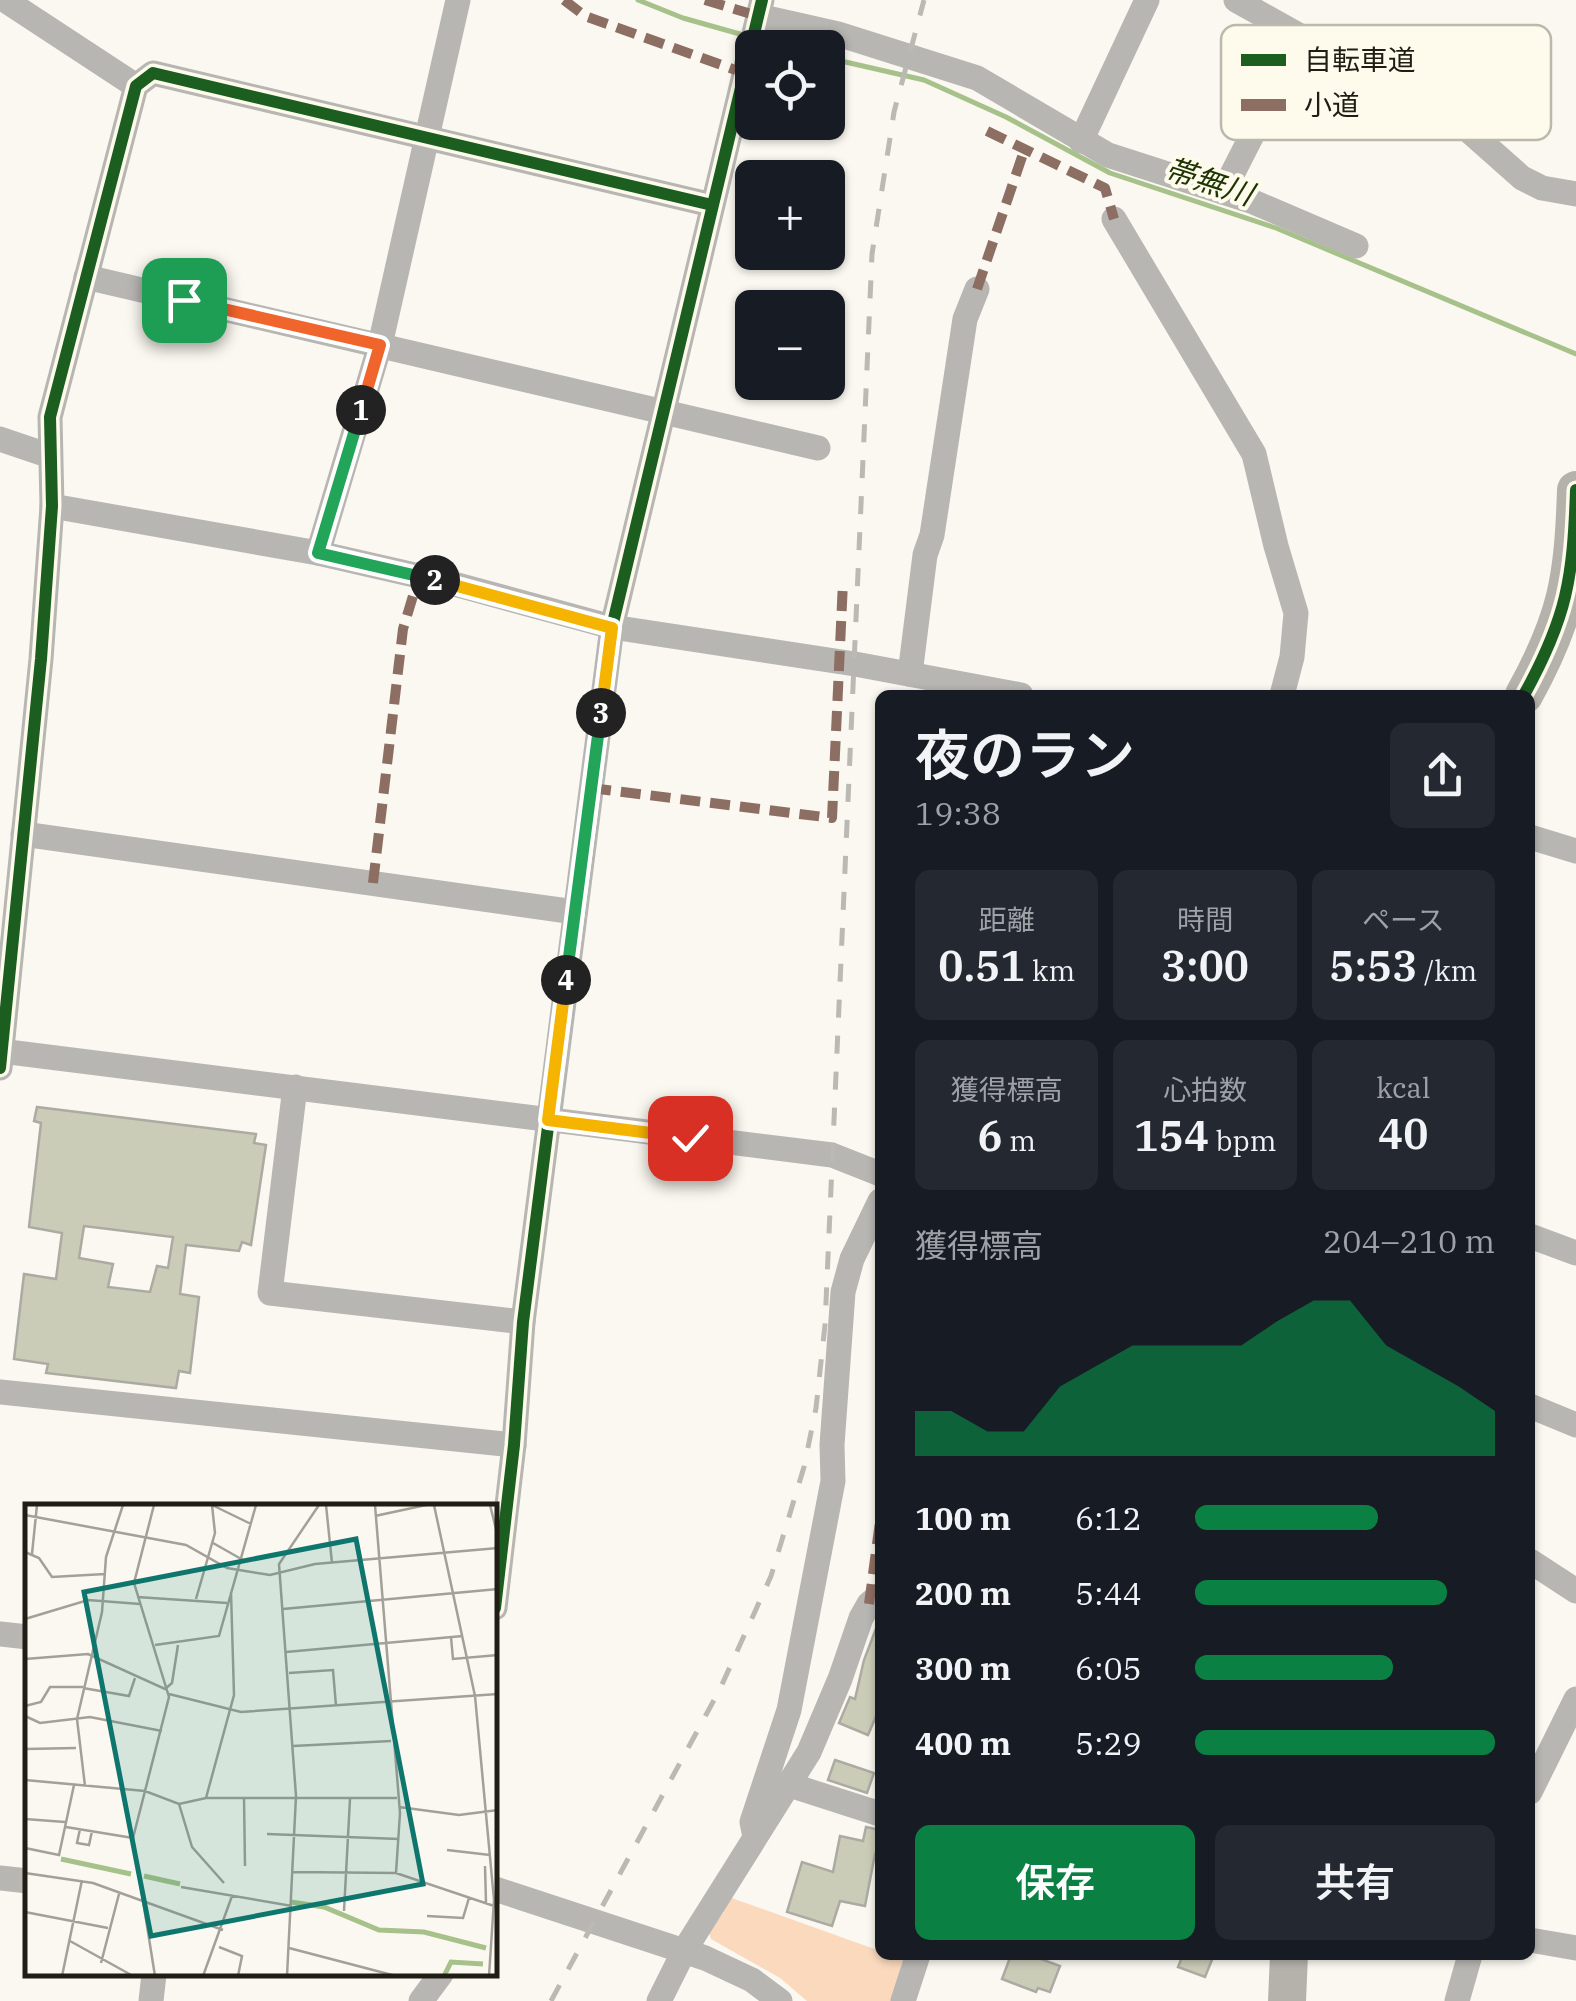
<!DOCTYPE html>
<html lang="ja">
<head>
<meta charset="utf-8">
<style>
  body { margin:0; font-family:"IBM Plex Serif","Noto Sans JP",serif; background:#242831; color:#f1f3f6; height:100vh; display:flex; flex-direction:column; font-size:38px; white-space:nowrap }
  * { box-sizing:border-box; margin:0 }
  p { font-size:32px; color:#9ea1a6 }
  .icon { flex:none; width:55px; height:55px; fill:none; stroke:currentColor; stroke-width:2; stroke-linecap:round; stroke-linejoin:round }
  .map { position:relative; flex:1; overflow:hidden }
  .details { position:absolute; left:875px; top:690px; width:660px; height:1270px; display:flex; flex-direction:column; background:#171b24; border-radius:15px; box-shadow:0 2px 8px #0004 }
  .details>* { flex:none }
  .controls { position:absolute; left:735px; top:30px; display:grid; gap:20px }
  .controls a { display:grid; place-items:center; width:110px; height:110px; border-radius:15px; background:#171b24; box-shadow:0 2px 8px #0004; font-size:50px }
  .pin { position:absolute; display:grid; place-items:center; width:85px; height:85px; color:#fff; margin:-42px; border-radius:20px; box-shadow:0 5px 15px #0006 }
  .km { position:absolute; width:50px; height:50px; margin:-25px; border-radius:50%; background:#222; color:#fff; font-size:28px; line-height:50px; text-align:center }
  .round { display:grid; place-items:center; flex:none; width:105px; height:105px; border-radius:15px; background:#242831 }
  .summary { display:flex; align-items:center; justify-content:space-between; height:170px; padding:0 40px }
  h1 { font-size:55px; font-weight:600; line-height:75px }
  .figures { display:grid; grid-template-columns:repeat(3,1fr); gap:15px; height:170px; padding:10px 40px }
  .figures div { display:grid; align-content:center; border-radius:15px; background:#242831; text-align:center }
  .figures b { font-size:42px; font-weight:600 }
  .figures small { font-size:28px; font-weight:400 }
  .figures p { font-size:28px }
  .chart { height:280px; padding:20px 40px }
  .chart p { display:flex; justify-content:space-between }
  .chart svg { width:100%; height:180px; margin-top:10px; fill:#0b8043; opacity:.7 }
  .button { display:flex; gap:20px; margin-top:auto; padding:20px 40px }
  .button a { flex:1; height:115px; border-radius:15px; background:#0b8043; color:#fff; font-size:40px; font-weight:600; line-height:115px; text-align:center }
  .button a+a { background:#242831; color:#f1f3f6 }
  ul { padding:0 40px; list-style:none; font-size:32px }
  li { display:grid; grid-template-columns:160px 120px 1fr; align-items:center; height:75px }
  li i { height:25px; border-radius:12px; background:#0b8043 }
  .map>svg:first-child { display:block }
  .green { fill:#fad9bd }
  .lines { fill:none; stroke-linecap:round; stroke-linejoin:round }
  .stream { stroke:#a7c18a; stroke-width:5 }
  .building { fill:#cbccb7; stroke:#ababa3; stroke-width:2.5; fill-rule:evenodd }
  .minor { stroke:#b8b6b2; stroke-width:25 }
  .highway { stroke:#b5b2ac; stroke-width:38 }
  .rail { stroke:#bbb9b4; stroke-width:5; stroke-dasharray:18 18; stroke-linecap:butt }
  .quiet { stroke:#8d6e63; stroke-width:10; stroke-dasharray:20 10; stroke-linecap:butt }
  .cycleway-casing { stroke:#fefaec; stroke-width:19 }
  .cycleway { stroke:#1b5e20; stroke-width:12 }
  .split-1-casing { stroke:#fff; stroke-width:20 }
  .split-2-casing { stroke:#fff; stroke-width:20 }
  .split-3-casing { stroke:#fff; stroke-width:20 }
  .split-4-casing { stroke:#fff; stroke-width:20 }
  .split-5-casing { stroke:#fff; stroke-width:20 }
  .split-1 { stroke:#f0652b; stroke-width:12 }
  .split-2 { stroke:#22a559; stroke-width:12 }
  .split-3 { stroke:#f5b400; stroke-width:12 }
  .split-4 { stroke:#22a559; stroke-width:12 }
  .split-5 { stroke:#f5b400; stroke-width:12 }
  .labels { text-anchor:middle; stroke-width:8; stroke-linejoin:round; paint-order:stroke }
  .water-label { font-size:30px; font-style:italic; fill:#1e3500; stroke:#fefaec }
  .inset-river { fill:none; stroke:#a7c18a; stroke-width:5 }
  .inset-road { fill:none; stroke:#a3a098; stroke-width:2.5 }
  .view { fill:#0f766e; fill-opacity:0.15; stroke:#0f766e; stroke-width:5 }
  .inset-edge { fill:none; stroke:#201d15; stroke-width:5 }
  .key { fill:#fefaec; stroke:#bbb8ac; stroke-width:2.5 }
  .key-label { font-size:28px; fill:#201d15 }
</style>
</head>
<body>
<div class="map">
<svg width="1576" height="2001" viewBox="0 0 1576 2001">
  <rect width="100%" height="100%" fill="#faf8f0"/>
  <path class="green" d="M726 1896 880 1951V1955H892L911 1962 897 2001H807L780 1978 711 1939 709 1932 724 1912 718 1908Z"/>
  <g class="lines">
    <g class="stream">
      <path d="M638 0 683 18 747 36"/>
      <path d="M763 40 789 48"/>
      <path d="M828 58 924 80 1006 117 1110 173 1276 228 1576 354"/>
    </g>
  </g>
  <g class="building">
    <path d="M37 1107 256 1134 254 1143 266 1145 251 1245 242 1242 239 1251 186 1245 180 1294 199 1297 190 1373 179 1371 176 1388 46 1373 48 1364 14 1359 24 1274 56 1279 62 1233 29 1227 41 1123 34 1121ZM84 1226 173 1237 168 1268 157 1266 150 1292 108 1287 113 1264 79 1258Z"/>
    <path d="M880 1618V1707L868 1735 839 1723 850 1697 855 1699 864 1660Z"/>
    <path d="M835 1760 874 1773 867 1793 828 1780Z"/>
    <path d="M866 1827 880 1830V1855L875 1854 865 1906 840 1901 832 1926 787 1912 802 1862 833 1872 840 1836 863 1841Z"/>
    <path d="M1011 1955H1030L1060 1966 1050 1992 1038 1988 1036 1992 1002 1979Z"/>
    <path d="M1183 1955H1214L1205 1977 1178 1967Z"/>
  </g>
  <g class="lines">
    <g class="minor">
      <path d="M5 0 136 86"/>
      <path d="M1236 0 1469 131 1522 178 1542 188 1576 194"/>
      <path d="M758 16 838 34 977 78 1108 155 1251 201 1356 246"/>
      <path d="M1081 141 1147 0"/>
      <path d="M1223 192 1269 102 1283 92 1309 41"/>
      <path d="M1114 219 1254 454 1276 546 1296 613 1292 657 1282 695"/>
      <path d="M86 277 818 448"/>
      <path d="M0 439 50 456"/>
      <path d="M52 506 318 553 454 584 612 627 855 664 1021 695"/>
      <path d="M318 553 380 345 458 0"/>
      <path d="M910 674 925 555 932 535 965 319 977 289"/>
      <path d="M23 834 575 912"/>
      <path d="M1530 837 1576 851"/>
      <path d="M0 1051 832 1155 880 1174"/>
      <path d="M0 1068 41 659 52 506 50 417 136 86 153 73 712 205"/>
      <path d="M295 1087 270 1293 523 1322"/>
      <path d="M1530 1236 1576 1253"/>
      <path d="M0 1392 514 1445"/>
      <path d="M1530 1406 1576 1425"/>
      <path d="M1530 1561 1576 1591"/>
      <path d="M495 1608 514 1445 523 1322 612 627 762 0"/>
      <path d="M0 1634 28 1637"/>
      <path d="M790 1785 880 1814"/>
      <path d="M1530 1792 1576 1699"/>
      <path d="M755 1837 752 1822 789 1710 833 1481 832 1445 843 1292 852 1259 880 1201"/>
      <path d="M0 1878 28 1881"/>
      <path d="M495 1889 705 1958 752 1980 780 2001"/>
      <path d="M1530 1940 1576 1948"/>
      <path d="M151 2001 154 1974"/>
      <path d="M421 2001 441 1974"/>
      <path d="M659 2001 684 1951 809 1752 840 1679 861 1618 869 1604 880 1595"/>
      <path d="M903 2001 918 1955"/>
      <path d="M1457 2001 1470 1955"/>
    </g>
    <g class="highway">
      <path d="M1524 695C1567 617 1573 579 1576 490"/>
      <path d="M1287 2001 1289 1955"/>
    </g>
    <path class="rail" d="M551 2001 720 1689 771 1576 804 1467 816 1408 825 1325 872 254 894 112 924 0"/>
    <g class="quiet">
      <path d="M564 0 585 16 744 73"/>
      <path d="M705 0 758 16"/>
      <path d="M987 131 1105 188 1114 219"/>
      <path d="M977 289 1024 151"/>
      <path d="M591 788 832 818 843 582"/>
      <path d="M373 883 403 629 419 576"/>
      <path d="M869 1604 880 1522"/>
    </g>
    <defs>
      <g id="cycleway">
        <path d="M1524 695C1567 617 1573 579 1576 490"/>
        <path d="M0 1068 41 659 52 506 50 417 136 86 153 73 712 205"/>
        <path d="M495 1608 514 1445 523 1322 612 627 762 0"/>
      </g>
    </defs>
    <use href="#cycleway" class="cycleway-casing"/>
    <use href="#cycleway" class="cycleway"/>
  </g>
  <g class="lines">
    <defs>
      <path id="split-1" d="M184 300 380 345 361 410"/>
      <path id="split-2" d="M361 410 318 553 435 580"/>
      <path id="split-3" d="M435 580 612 628 601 713"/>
      <path id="split-4" d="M566 980 601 713"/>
      <path id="split-5" d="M566 980 548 1120 690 1138"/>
    </defs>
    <use href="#split-1" class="split-1-casing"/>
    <use href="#split-2" class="split-2-casing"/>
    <use href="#split-3" class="split-3-casing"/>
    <use href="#split-4" class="split-4-casing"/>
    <use href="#split-5" class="split-5-casing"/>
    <use href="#split-1" class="split-1"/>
    <use href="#split-2" class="split-2"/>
    <use href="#split-3" class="split-3"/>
    <use href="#split-4" class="split-4"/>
    <use href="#split-5" class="split-5"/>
  </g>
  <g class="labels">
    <g class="water-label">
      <text transform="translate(1209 182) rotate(18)" y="10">帯無川</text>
    </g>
  </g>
  <g transform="translate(25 1504)">
    <rect width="472" height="472" fill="#faf8f0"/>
    <path class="inset-river" d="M36 355 106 370M119 372 155 380M266 398 299 403 354 426 399 428 461 444M419 472 426 458 458 460"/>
    <path class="inset-road" d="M129 1 109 79 144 193 108 334 130 472M187 1 226 20M301 1 307 59M350 1 375 309 371 369M409 1 450 192 469 396 464 472M465 1 473 33M0 11 161 41 202 64 245 71 290 60 473 44M350 12 401 1M188 39 218 56M0 48 14 54 27 73 80 70M7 50 12 1M112 93 202 99M171 95 190 29 187 1M258 105 473 85M0 115 63 96 115 100M426 133 428 155 473 151M130 141 194 132 231 1M261 148 438 132M0 155 63 150 140 185 147 179 153 141M264 169 308 166 311 202M58 184 104 192 110 174M144 190 216 208 473 190M0 202 16 198 25 183H58M0 212 15 219 65 213 137 227M268 242 366 237M0 245 51 244M0 276 120 287 154 300 181 294H372M60 282 52 215 77 108 81 53 98 1M181 294 209 191 206 88M219 294 220 362M154 300 167 343 199 379M374 303 434 311 473 306M0 315 40 318M41 323 108 334M55 325 52 339 64 341 67 327M242 330 374 335M0 344 34 351 49 281M422 346 465 351M460 362 461 399M268 368 371 369 472 403M0 369 68 379 198 426M156 383 267 402M319 407 325 295M0 408 83 424M402 412 438 414 444 394M45 437 108 472M194 443 217 452 213 472M264 444 371 472M76 459 94 390M37 472 57 376M178 472 207 392M262 472 271 292 254 60 294 1"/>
    <path class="view" d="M331 35 398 380 126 432 59 88Z"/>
    <rect width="472" height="472" class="inset-edge"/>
  </g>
  <rect x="1221" y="25" width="330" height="115" rx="15" class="key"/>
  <rect x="1241" y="54" width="45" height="12" fill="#1b5e20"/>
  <rect x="1241" y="99" width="45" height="12" fill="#8d6e63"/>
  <g class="key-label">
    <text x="1304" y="70">自転車道</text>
    <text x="1304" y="115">小道</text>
  </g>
</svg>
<div class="controls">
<a><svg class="icon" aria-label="locate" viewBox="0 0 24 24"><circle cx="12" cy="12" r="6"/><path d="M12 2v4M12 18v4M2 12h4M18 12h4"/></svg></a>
<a>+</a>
<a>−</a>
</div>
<div class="pin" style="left:184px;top:300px;background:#1e9e55"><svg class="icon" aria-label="arrive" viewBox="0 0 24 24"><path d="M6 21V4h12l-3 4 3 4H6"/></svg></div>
<div class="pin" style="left:690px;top:1138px;background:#d93025"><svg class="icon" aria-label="check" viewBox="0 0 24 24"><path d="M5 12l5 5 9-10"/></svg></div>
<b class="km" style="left:361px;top:410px">1</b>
<b class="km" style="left:435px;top:580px">2</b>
<b class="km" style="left:601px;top:713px">3</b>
<b class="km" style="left:566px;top:980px">4</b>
<section class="details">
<div class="summary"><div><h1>夜のラン</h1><p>19:38</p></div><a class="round"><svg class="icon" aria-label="share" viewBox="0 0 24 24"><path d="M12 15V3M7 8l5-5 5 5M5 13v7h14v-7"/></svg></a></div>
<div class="figures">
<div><p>距離</p><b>0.51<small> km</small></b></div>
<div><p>時間</p><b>3:00</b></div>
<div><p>ペース</p><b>5:53<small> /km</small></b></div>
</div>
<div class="figures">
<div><p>獲得標高</p><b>6<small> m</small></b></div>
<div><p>心拍数</p><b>154<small> bpm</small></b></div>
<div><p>kcal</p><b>40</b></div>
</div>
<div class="chart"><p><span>獲得標高</span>204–210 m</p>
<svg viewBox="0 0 160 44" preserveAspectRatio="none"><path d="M0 44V33L10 33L20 38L30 38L40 27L50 22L60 17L70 17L80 17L90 17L100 11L110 6L120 6L130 17L140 22L150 27L160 33V44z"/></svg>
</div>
<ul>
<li><b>100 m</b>6:12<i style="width:61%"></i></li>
<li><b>200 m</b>5:44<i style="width:84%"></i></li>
<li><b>300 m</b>6:05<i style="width:66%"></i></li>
<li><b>400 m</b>5:29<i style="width:100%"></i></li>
</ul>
<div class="button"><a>保存</a><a>共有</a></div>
</section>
</div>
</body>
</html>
